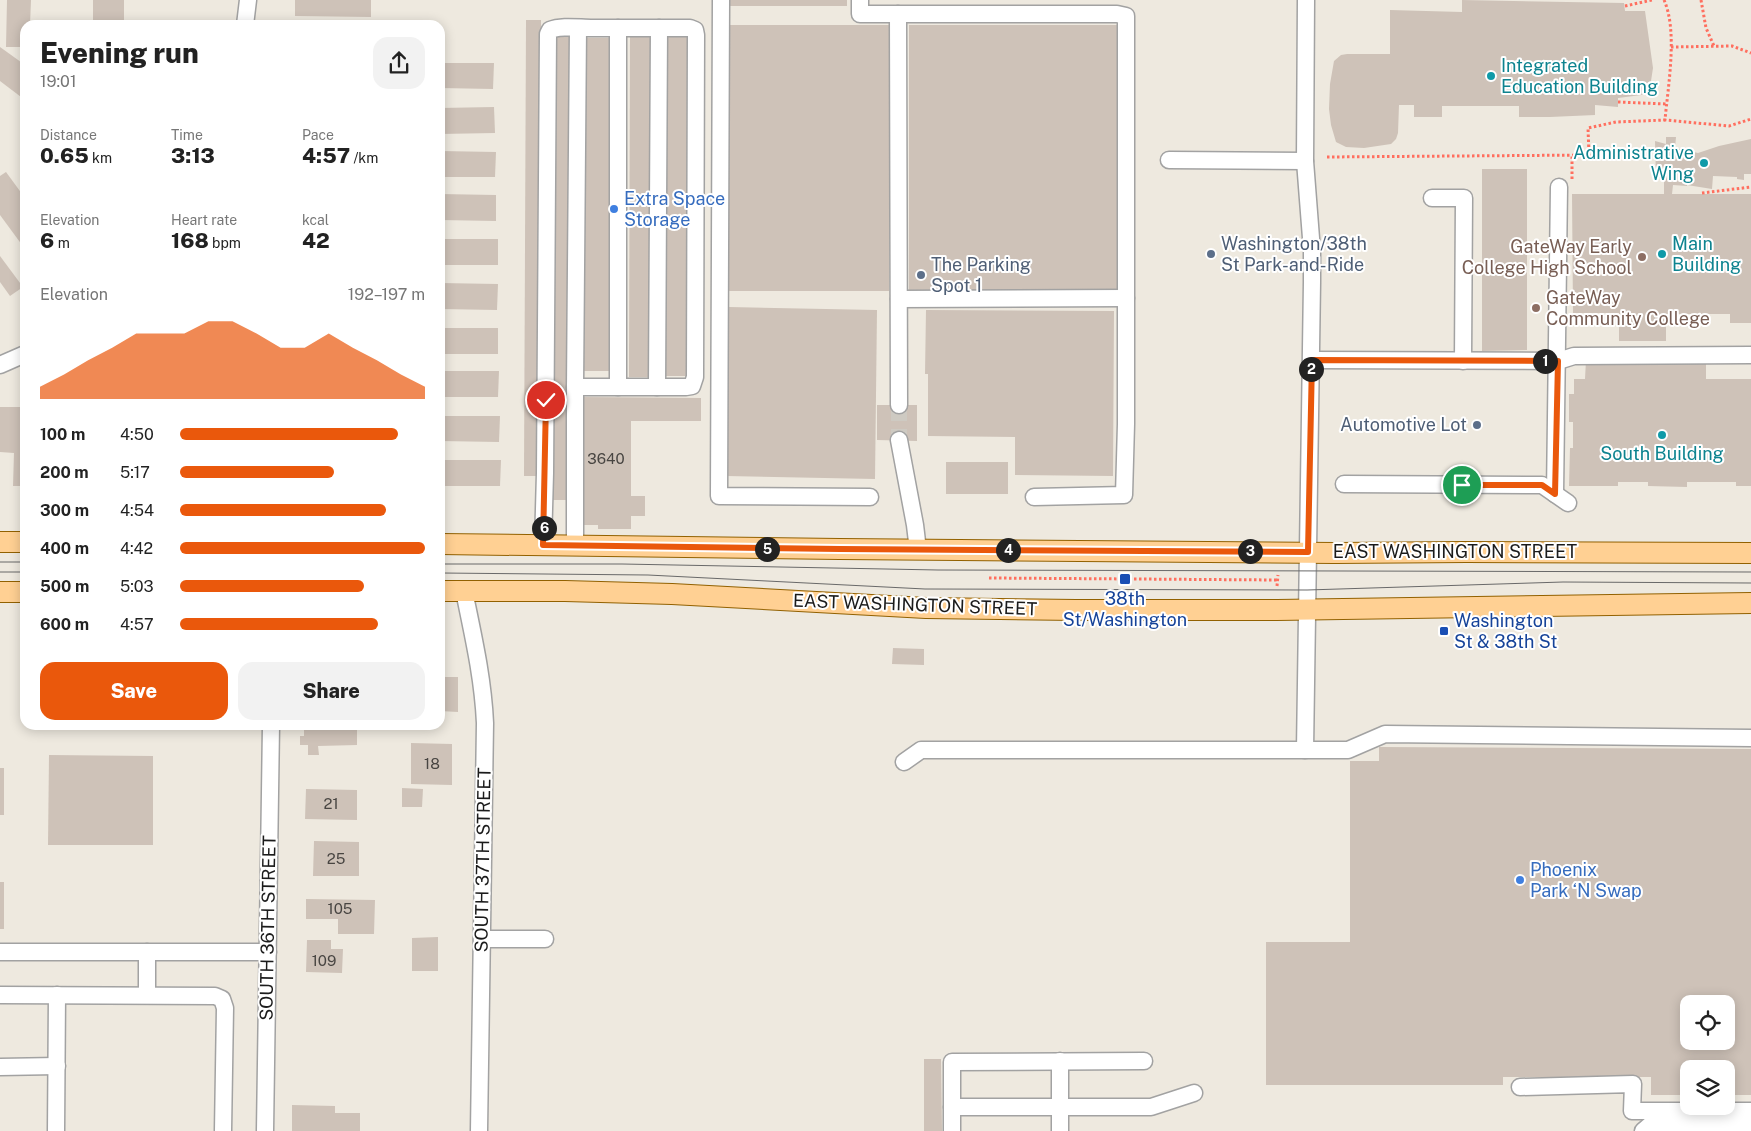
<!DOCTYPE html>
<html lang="en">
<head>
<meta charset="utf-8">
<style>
  body { margin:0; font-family:"Public Sans",sans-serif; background:#f2f2f2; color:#222; height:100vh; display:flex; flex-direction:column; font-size:19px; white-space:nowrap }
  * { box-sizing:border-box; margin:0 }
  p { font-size:16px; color:#767676 }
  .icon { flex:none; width:28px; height:28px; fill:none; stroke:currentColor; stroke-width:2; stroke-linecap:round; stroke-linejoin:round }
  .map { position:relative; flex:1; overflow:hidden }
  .side { position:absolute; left:20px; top:20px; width:425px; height:710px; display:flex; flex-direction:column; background:#fff; border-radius:15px; box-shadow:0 2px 12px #0003 }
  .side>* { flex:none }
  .controls { position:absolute; left:1680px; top:995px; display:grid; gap:10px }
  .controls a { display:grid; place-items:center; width:55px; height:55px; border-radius:10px; background:#fff; box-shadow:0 2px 12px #0003; font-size:25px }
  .pin { position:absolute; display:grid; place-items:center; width:42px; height:42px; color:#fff; margin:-21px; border:2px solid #fff; border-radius:50%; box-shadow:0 1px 5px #0007 }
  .km { position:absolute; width:25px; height:25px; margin:-12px; border-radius:50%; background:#222; color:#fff; font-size:14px; line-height:25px; text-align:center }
  .round { display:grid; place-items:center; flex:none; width:52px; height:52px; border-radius:15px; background:#f2f2f2 }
  .headline { display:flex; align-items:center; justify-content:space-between; height:85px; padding:0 20px }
  h1 { font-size:28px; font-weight:800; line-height:38px }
  .figures { display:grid; grid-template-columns:repeat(3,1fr); gap:8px; height:85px; padding:5px 20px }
  .figures div { display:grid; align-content:center }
  .figures b { font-size:21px; font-weight:800 }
  .figures small { font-size:14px; font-weight:400 }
  .figures p { font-size:14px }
  .chart { height:140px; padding:10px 20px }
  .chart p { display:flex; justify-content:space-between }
  .chart svg { width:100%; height:90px; margin-top:5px; fill:#ea580c; opacity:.7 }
  .cta { display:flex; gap:10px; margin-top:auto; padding:10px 20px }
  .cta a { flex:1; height:58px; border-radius:15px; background:#ea580c; color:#fff; font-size:20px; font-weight:800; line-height:58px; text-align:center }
  .cta a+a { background:#f2f2f2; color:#222 }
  ul { padding:0 20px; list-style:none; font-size:16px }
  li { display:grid; grid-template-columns:80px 60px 1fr; align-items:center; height:38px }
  li i { height:12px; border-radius:6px; background:#ea580c }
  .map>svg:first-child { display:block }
  .building { fill:#cec2b8; fill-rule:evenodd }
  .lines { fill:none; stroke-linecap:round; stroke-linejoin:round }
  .minor-tunnel { stroke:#cecac2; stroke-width:16; stroke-dasharray:16 8; stroke-linecap:butt }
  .minor-casing { stroke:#a2a2a2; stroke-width:19 }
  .major-casing { stroke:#926100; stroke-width:22 }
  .path { stroke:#ff6f5f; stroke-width:3; stroke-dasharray:2.5 2.5; stroke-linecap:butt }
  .minor { stroke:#fff; stroke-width:16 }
  .major { stroke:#ffd093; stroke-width:20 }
  .tram { stroke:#696969; stroke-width:1 }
  .route-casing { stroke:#fff; stroke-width:10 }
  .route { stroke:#ea580c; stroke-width:6 }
  .culture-dot { fill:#0f9aa8; stroke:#fff; stroke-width:2 }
  .shop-dot { fill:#3f7fe0; stroke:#fff; stroke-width:2 }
  .service-dot { fill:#5c6f8a; stroke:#fff; stroke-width:2 }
  .education-dot { fill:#8d6e63; stroke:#fff; stroke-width:2 }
  .transit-dot { fill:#1a4fb4; stroke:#fff; stroke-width:2 }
  .labels { text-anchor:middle; stroke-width:4; stroke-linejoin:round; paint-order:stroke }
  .number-label { font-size:15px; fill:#484542 }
  .culture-label { font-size:18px; fill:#0d838f; stroke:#fff; text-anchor:start }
  .shop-label { font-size:18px; fill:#366cbe; stroke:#fff; text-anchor:start }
  .service-label { font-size:18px; fill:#4e5e75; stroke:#fff; text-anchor:start }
  .education-label { font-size:18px; fill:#785e54; stroke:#fff; text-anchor:end }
  .street-label { font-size:18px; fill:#1b1b1b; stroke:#fff }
  .transit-label { font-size:18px; fill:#164399; stroke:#fff }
</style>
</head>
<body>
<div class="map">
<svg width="1751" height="1131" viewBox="0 0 1751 1131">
  <rect width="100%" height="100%" fill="#eee9df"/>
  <g class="building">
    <path d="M7 0H31L30 25H25V47H6Z"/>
    <rect x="93" y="0" width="31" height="25"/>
    <path d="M295 0H371V17L295 16Z"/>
    <rect x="727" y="0" width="120" height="6"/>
    <path d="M1462 0 1624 3 1625 11H1645L1653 68 1649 94 1618 98V107L1595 105V115L1550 117H1519V106H1442V117H1414V105H1399L1398 133 1396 139 1391 144 1364 148 1346 147 1336 142 1331 125 1329 109 1330 84 1334 61 1341 55 1347 54H1390V10L1462 12Z"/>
    <path d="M526 20H541L542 476H524Z"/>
    <rect x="729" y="25" width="160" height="266"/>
    <rect x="909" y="25" width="209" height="266"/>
    <path d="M555 33H572L570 500H549Z"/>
    <path d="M630 34H654L653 377H629Z"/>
    <path d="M666 34H690L689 376H665Z"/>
    <path d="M585 38H610L609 371H584Z"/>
    <path d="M0 47 25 65V100L0 81Z"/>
    <path d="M440 63H494L493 89 440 88Z"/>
    <path d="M494 107 495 133 440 134V108Z"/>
    <path d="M1666 137H1676L1675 148 1698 153 1719 146 1751 139V174H1744V180L1737 179V177L1713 176 1712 189 1687 185V186L1673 185 1672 194H1751V323H1730V314H1666V341H1619V313H1573L1572 194H1664V177L1656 178 1655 141 1666 144Z"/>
    <path d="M440 151 496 152 495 177H440Z"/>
    <path d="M1482 169H1527V350L1482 351Z"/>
    <path d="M6 172 25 198V249L0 215V176Z"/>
    <path d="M440 194 496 195V221L440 220Z"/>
    <rect x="440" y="239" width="58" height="26"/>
    <path d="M0 256 23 287 10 296 0 282Z"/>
    <path d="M440 283 498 284 497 310 440 309Z"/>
    <path d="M729 307 877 310 875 479 726 476Z"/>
    <path d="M926 310 1114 311 1113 476 1015 475V437L928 436V374H925Z"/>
    <rect x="440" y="328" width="58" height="26"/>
    <path d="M1586 360 1706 361V379H1751V486H1736V482H1687V487L1648 486V482H1618V486H1569L1570 448H1573V422H1569V394H1574V379H1585Z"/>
    <path d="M440 371H499L498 397H440Z"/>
    <path d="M581 397 701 398V421H631V496H645V516H631V529H598V525H581Z"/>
    <path d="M877 405H917V441L877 440Z"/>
    <path d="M0 407H25V486H13L14 453 0 452Z"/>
    <path d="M440 416H500L499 442 440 441Z"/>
    <path d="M440 460H501L500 486H440Z"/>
    <rect x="946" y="462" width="62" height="32"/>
    <path d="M893 648 924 649V665L892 664Z"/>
    <path d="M440 677H458V712L440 711Z"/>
    <path d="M304 725H357V745L318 746 319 755H308V745H300V736H304Z"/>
    <path d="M411 743 452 744V785L411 784Z"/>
    <path d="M1379 747 1751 749V1095H1726V1069H1689V1095H1651V1077H1503V1085H1266V942H1350V761H1379ZM1689 1004H1726V1041H1689Z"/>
    <path d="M49 755 153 756V845H48Z"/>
    <rect x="0" y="768" width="4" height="47"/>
    <path d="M402 788 423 789 422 807H402Z"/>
    <path d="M306 789 357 790V820L305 819Z"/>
    <path d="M314 841 359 842V876H313Z"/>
    <rect x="0" y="882" width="4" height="47"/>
    <path d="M306 899 375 900 374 934H338V919H306Z"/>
    <path d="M438 937V971H412V938Z"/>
    <path d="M307 940H331V949H343L342 973 306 972Z"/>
    <path d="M924 1059H941L942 1131H924Z"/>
    <path d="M292 1105 335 1106V1113H360V1131H292Z"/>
  </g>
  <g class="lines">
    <path class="minor-tunnel" d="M899 405V440"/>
    <defs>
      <g id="minor">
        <path d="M721 0 719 496 870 497"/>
        <path d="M860 0V14H1117L1126 16V424L1124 495 1034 497"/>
        <path d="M898 14 899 405"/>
        <path d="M245 25 248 0"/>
        <path d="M618 28V387"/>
        <path d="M1169 160 1305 161"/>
        <path d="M1432 198H1464L1463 361"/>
        <path d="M899 299 1126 298"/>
        <path d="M1312 360 1558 361 1574 356 1751 355"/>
        <path d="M0 365 25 354"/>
        <path d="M575 387V545"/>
        <path d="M657 387 659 28"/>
        <path d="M899 440 915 525 918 550"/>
        <path d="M1344 484 1542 485 1568 503"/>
        <path d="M1555 494 1559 187"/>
        <path d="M543 545 545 473 548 34 550 30C562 25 579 28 593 28 625 28 658 28 690 28L695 30 696 35 695 377 692 386 686 387H575L578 28"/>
        <path d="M464 591C473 635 483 678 485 723L479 1131"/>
        <path d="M1305 750 1312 282V251L1305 161 1306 0"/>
        <path d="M904 762 921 750H1348L1385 734 1751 738"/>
        <path d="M482 939H545"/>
        <path d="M0 952H268"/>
        <path d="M0 995 215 996 222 999 225 1008 223 1131"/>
        <path d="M147 995V952"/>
        <path d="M0 1067 57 1066"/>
        <path d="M1520 1087 1633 1084 1632 1111H1751"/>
        <path d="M952 1107H1151L1194 1093"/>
        <path d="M56 1131 57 995"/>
        <path d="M265 1131 271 725"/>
        <path d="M952 1131V1062L1144 1061"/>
        <path d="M1060 1131V1061"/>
        <path d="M1643 1131 1650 1125H1751"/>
      </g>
      <g id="major">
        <path d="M0 542H25"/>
        <path d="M440 544 840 549 1335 553 1466 552 1751 553"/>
        <path d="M440 591H565L672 594 926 608 1076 610H1277L1751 603"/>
        <path d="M0 592H25"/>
      </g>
    </defs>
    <use href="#minor" class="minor-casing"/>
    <use href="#major" class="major-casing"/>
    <g class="path">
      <path d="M1664 0C1678 31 1668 86 1665 120L1729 126 1751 119"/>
      <path d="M1701 0 1706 28 1714 46"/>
      <path d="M1625 6 1652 0"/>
      <path d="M1671 47 1732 46 1751 53"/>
      <path d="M1618 102 1666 104"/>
      <path d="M1327 157 1589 155 1588 128 1616 122 1665 120"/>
      <path d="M1572 179V155"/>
      <path d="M1702 193 1751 187"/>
      <path d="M989 578 1278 580"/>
      <path d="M1277 586 1278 575"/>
    </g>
    <use href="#minor" class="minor"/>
    <use href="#major" class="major"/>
    <g class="tram">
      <path d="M0 562H25"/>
      <path d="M440 564H622L938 570 1751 572"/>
      <path d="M0 572H25"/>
      <path d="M440 573 648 575 925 589 1307 590 1563 582 1751 583"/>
    </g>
  </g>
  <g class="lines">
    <defs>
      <path id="route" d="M546 400 543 545 840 549 1308 552 1312 360 1558 361 1555 494 1542 485H1462"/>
    </defs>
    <use href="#route" class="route-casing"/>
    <use href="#route" class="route"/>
  </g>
  <g class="culture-dot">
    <circle cx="1491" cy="76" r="5"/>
    <circle cx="1704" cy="163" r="5"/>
    <circle cx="1662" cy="254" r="5"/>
    <circle cx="1662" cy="435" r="5"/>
  </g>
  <g class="shop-dot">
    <circle cx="614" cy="209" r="5"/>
    <circle cx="1520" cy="880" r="5"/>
  </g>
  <g class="service-dot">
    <circle cx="1211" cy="254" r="5"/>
    <circle cx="921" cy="275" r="5"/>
    <circle cx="1477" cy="425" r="5"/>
  </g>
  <g class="education-dot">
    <circle cx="1642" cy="257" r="5"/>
    <circle cx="1536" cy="308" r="5"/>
  </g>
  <g class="transit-dot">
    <rect x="1119" y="573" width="12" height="12" rx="2.5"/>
    <rect x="1439" y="626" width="10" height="10" rx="2.5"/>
  </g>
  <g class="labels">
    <g class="number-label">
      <text x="606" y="464">3640</text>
      <text x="432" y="769">18</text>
      <text x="331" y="809">21</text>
      <text x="336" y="864">25</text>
      <text x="340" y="914">105</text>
      <text x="324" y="966">109</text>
    </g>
    <g class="culture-label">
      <text x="1501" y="72">Integrated<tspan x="1501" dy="21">Education Building</tspan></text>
      <text x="1694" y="159" text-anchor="end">Administrative<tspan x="1694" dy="21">Wing</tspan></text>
      <text x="1672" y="250">Main<tspan x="1672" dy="21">Building</tspan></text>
      <text x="1662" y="460" text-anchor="middle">South Building</text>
    </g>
    <g class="shop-label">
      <text x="624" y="205">Extra Space<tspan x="624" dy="21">Storage</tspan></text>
      <text x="1530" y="876">Phoenix<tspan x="1530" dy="21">Park ‘N Swap</tspan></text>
    </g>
    <g class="service-label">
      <text x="1221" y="250">Washington/38th<tspan x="1221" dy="21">St Park-and-Ride</tspan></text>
      <text x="931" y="271">The Parking<tspan x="931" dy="21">Spot 1</tspan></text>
      <text x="1467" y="431" text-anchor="end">Automotive Lot</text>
    </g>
    <g class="education-label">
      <text x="1632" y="253">GateWay Early<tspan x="1632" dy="21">College High School</tspan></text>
      <text x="1546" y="304" text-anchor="start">GateWay<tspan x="1546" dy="21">Community College</tspan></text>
    </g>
    <g class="street-label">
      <text x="1455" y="558">EAST WASHINGTON STREET</text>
      <text transform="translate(915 605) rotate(2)" y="6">EAST WASHINGTON STREET</text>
      <text transform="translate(483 860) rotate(-89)" y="6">SOUTH 37TH STREET</text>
      <text transform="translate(268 928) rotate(-89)" y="6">SOUTH 36TH STREET</text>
    </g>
    <g class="transit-label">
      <text x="1125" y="605">38th<tspan x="1125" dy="21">St/Washington</tspan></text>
      <text x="1454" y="627" text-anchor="start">Washington<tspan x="1454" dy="21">St &amp; 38th St</tspan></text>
    </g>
  </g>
</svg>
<div class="controls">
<a><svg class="icon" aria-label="locate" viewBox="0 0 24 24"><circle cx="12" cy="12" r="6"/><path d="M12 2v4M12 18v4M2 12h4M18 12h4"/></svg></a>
<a><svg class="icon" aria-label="layers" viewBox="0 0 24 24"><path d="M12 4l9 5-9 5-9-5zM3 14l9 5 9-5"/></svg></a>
</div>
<div class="pin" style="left:1462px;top:485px;background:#1e9e55"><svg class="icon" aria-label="arrive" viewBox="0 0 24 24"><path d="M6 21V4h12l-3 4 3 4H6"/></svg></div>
<div class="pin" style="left:546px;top:400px;background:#d93025"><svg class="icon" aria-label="check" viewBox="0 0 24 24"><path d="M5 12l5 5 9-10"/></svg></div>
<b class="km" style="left:1545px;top:361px">1</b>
<b class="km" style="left:1311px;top:369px">2</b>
<b class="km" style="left:1250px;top:551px">3</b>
<b class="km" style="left:1008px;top:550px">4</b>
<b class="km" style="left:767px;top:549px">5</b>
<b class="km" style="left:544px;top:528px">6</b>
<section class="side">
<div class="headline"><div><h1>Evening run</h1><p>19:01</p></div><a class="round"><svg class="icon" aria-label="share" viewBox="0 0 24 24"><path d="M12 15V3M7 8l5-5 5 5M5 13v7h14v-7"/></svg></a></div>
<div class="figures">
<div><p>Distance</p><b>0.65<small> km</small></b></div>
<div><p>Time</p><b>3:13</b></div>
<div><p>Pace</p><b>4:57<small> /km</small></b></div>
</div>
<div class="figures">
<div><p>Elevation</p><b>6<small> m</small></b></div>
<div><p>Heart rate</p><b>168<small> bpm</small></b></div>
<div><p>kcal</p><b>42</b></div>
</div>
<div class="chart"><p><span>Elevation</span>192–197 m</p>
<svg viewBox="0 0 160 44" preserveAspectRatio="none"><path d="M0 44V38L10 32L20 25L30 19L40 12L50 12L60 12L70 6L80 6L90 12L100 19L110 19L120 12L130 19L140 25L150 32L160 38V44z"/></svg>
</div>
<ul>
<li><b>100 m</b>4:50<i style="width:89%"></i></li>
<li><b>200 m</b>5:17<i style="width:63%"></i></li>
<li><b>300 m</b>4:54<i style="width:84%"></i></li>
<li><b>400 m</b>4:42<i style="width:100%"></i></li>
<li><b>500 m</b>5:03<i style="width:75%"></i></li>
<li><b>600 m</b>4:57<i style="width:81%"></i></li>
</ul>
<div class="cta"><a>Save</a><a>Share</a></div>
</section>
</div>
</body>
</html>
